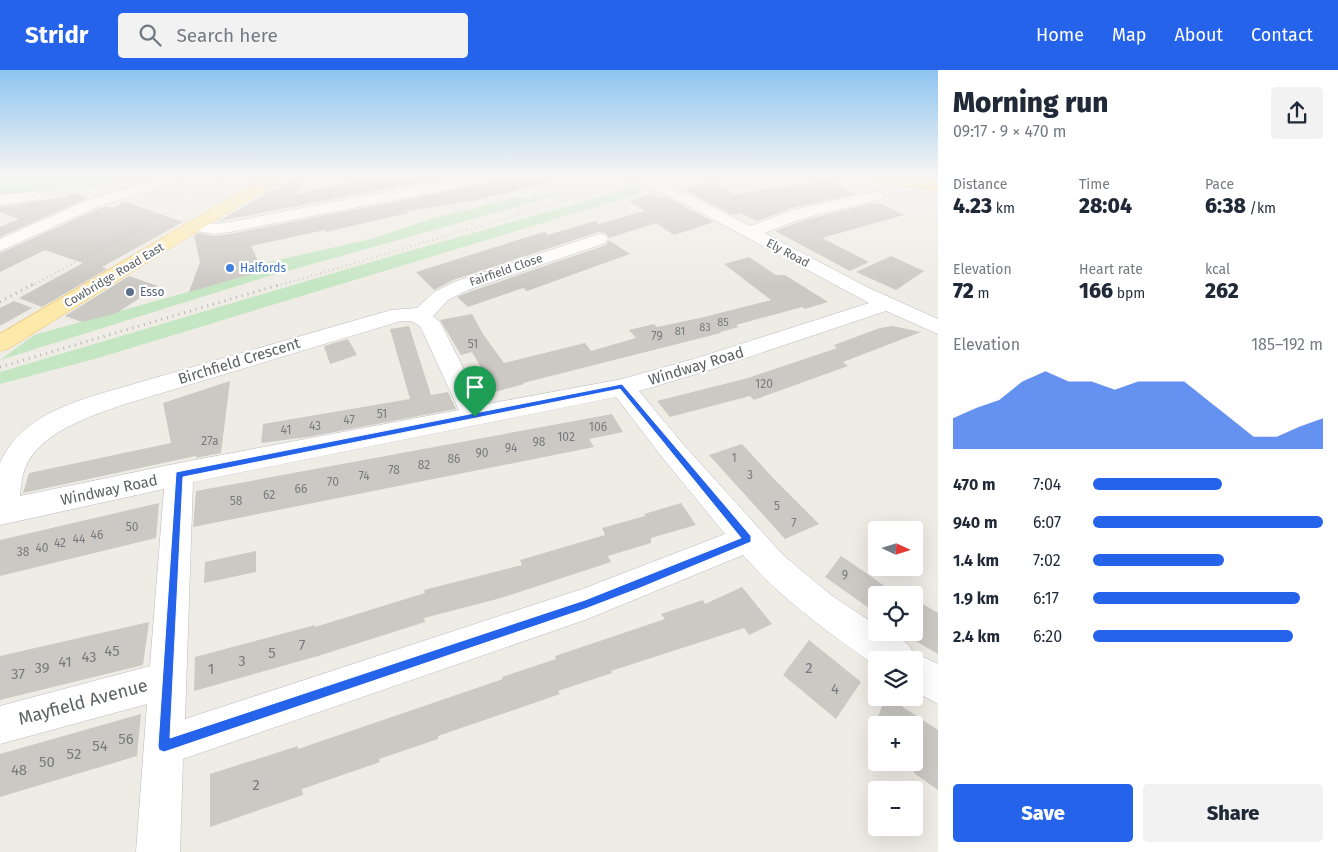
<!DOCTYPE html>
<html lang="en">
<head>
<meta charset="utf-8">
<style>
  body { margin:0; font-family:"Fira Sans",sans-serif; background:#f2f2f3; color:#1f2937; height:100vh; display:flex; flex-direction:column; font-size:19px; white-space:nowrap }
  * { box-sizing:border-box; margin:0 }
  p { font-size:16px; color:#747a83 }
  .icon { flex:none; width:28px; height:28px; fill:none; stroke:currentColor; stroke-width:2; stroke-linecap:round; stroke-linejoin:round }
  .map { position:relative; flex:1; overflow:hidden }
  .panel { display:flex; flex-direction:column; background:#fff; width:400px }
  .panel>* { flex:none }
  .needle { width:32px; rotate:94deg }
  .buttons { position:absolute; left:868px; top:451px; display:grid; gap:10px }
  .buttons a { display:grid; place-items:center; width:55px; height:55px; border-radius:5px; background:#fff; box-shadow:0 5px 20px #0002; font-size:25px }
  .pin { position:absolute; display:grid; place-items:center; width:42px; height:42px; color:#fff; margin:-51px -21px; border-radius:50% 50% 50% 0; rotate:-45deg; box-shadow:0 0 5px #0007 }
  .pin .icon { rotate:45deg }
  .round { display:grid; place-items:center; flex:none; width:52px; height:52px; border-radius:5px; background:#f2f2f3 }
  .summary { display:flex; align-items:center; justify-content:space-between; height:85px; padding:0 15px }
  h1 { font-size:28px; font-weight:800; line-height:38px }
  .stats { display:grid; grid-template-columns:repeat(3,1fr); gap:8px; height:85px; padding:5px 15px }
  .stats div { display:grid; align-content:center }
  .stats b { font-size:21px; font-weight:800 }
  .stats small { font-size:14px; font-weight:400 }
  .stats p { font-size:14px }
  .chart { height:140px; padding:10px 15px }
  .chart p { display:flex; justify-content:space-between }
  .chart svg { width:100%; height:90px; margin-top:5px; fill:#2563eb; opacity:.7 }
  .action { display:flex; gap:10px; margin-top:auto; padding:10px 15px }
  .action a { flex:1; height:58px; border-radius:5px; background:#2563eb; color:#fff; font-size:20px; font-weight:800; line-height:58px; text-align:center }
  .action a+a { background:#f2f2f3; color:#1f2937 }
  ul { padding:0 15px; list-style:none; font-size:16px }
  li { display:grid; grid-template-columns:80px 60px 1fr; align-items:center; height:38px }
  li i { height:12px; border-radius:6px; background:#2563eb }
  header { display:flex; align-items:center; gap:30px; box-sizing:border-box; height:70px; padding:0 25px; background:#2563eb; color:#fff }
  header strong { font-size:24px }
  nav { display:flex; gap:28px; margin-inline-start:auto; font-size:18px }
  .search { width:350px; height:45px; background:#f2f2f3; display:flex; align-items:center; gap:12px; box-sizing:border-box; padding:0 18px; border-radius:5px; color:#747a83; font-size:19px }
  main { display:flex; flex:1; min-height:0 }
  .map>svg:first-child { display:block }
  .green { fill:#c4e6c2 }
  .building { fill:#ccc9c4 }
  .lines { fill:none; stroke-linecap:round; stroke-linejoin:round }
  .minor-casing { stroke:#b7babe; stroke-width:1 }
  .major-casing { stroke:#eebc5e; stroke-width:1 }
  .highway-casing { stroke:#ee9605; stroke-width:1 }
  .minor { fill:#fff; fill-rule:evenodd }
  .major { fill:#fdeaab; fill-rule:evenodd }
  .highway { fill:#fbd88f; fill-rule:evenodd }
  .rail-far1 { stroke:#b3b4b5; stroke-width:2.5; stroke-dasharray:0.5 4; stroke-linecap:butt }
  .rail { stroke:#b3b4b5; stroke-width:3; stroke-dasharray:1 5; stroke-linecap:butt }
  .route { fill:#2563eb; stroke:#fff; fill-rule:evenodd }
  .shop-dot { fill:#3f7fe0; stroke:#fff; stroke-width:2 }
  .service-dot { fill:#5c6f8a; stroke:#fff; stroke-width:2 }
  .labels { text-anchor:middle; stroke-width:4.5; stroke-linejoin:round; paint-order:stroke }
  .far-number-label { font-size:11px; fill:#787b7d }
  .far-street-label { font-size:12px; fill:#5c6165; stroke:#fff }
  .far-shop-label { font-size:12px; fill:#366cbe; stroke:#fff; text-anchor:start }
  .far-service-label { font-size:12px; fill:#4e5e75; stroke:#fff; text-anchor:start }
  .number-label { font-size:12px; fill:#787b7d }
  .street-label { font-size:15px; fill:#5c6165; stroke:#fff }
  .near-number-label { font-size:15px; fill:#787b7d }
  .near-street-label { font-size:18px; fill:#5c6165; stroke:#fff }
</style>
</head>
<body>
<header>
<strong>Stridr</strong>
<div class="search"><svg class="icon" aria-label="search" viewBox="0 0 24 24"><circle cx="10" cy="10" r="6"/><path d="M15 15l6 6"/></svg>Search here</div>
<nav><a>Home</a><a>Map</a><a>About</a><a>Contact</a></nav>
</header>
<main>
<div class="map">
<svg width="938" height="782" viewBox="0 0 938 782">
  <rect width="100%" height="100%" fill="#efece5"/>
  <g class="green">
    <path d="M21 106H165L137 114 123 113 0 124V108Z"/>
    <path d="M615 109 266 207 0 290 34 265 263 201 260 194 371 169 441 146 517 127 529 130Z"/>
    <path d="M637 114 634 117 641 123 98 288 0 314V302L371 192 617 122 621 118Z"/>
  </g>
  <g class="building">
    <path d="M298 106H304L295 124 384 106H454L219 151 274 119 277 120Z"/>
    <path d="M501 106H546L547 113 477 130 407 141 408 143 343 158 326 162 325 160 251 176 263 201 189 222 200 192 194 166 198 163 214 166 230 164 492 113 498 111Z"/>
    <path d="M820 111H831L856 124 792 138 757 151 740 143 733 145 684 120 712 112 736 125 771 118 775 120Z"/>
    <path d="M74 123 88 128 0 167V157L19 149 0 142V137L65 127Z"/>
    <path d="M651 124 658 128 664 126 714 152 674 165 656 153 609 168 605 163 598 162 453 210 434 220 416 202 537 164 545 162 548 165 595 151 599 154 645 141 629 131Z"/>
    <path d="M125 132 183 152 102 197 107 199 42 237 19 228 83 193 45 180 0 202V183L98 139 107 136 113 138Z"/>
    <path d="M873 133 882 134 904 145 822 168 869 192 850 201 775 161 805 150Z"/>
    <path d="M609 170 630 184 527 221 523 218 468 237 457 227 469 222 606 175Z"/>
    <path d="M891 186 924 201 896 220 856 202Z"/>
    <path d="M749 187 776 205H785L828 232 805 239 802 237 736 255 739 257 720 262 721 263 523 313 524 314 495 322 472 282 461 285 440 250 472 244 483 264 504 293 585 273 591 281 636 268 629 260 654 254 657 257 704 247 771 230 724 194Z"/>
    <path d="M129 206 158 216 117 243 82 252 65 246Z"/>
    <path d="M14 231 32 238 0 256V238Z"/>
    <path d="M409 256 431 325 448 322 456 339 308 367 261 373 263 354 410 329 390 259Z"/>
    <path d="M893 256 921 262 843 292 848 296 754 330 750 326 670 347 657 331 748 308 837 278 834 275 880 258Z"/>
    <path d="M348 269 357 285 330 294 324 276Z"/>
    <path d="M230 311 221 383 196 388V386L23 423 29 403 171 373 163 333Z"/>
    <path d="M612 344 623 362 589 369 594 377 193 457 196 421Z"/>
    <path d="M742 374 774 409 819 454 785 469 709 385Z"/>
    <path d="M159 433 156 468 0 506V470Z"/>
    <path d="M681 433 696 455 651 468V473L608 486 611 492 501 528 424 548 425 552 318 586 194 621 195 587 315 555V557L425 523 424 520 522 495 520 490 605 465 602 458 645 446 644 444Z"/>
    <path d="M256 481V502L204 513 205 492Z"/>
    <path d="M841 486 866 503 897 525H876V543L825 507Z"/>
    <path d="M742 517 772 554 749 565 744 558 611 601 612 603 558 621 560 624 438 666V669L379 689 380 692 302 719 303 725 210 757V704L298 676V679L503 609 502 607 556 589 555 586 665 549 661 544 703 530 705 534Z"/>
    <path d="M921 533 938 543V584L914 570V551Z"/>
    <path d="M149 552 143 595 0 630V586Z"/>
    <path d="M809 570 861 612 836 649 783 605Z"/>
    <path d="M885 628H889L938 660V720L914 703V655H875Z"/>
    <path d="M141 644 137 686 0 727V684Z"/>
  </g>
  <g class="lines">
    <defs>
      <g id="minor">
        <path d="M165 106H189L187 109 97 137 0 181V169L85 131Z"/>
        <path d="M466 106H499L497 109 492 111 230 162 214 164 190 160 187 156 190 152 196 151 214 154 230 152Z"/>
        <path d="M632 106H652L750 156 793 140 876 121 882 123 884 126 882 129 804 148 764 163 869 218 938 249V264L886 241 713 299 639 321 682 373 783 485 831 525 876 555V562C889 562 907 569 913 582L938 594V634L914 621V590H876V596C827 561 783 531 743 485L585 550 183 689 180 782H136L147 634 0 674V636L150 596 164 419 0 455C0 438 0 410 0 393 1 389 5 384 7 380 29 345 75 331 113 320L391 240 417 238 434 222 454 212 599 164 605 165 608 169 605 173 468 220 448 230 433 246 440 252 482 335 622 309 697 288 869 233 683 133 634 109ZM401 251H411L420 256 459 340 179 393 20 426C21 416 22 405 26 396 40 363 90 346 122 335ZM616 327 662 387 725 464 585 518 185 649 193 412Z"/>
        <path d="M930 106H938V112L933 110Z"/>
        <path d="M35 121 41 123 43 126 41 129 0 135V125Z"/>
      </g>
      <path id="major" d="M268 106H286L8 279 0 281V264Z"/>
      <path id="highway" d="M869 106H907L938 111V121L876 111 871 109Z"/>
    </defs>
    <use href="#minor" class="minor-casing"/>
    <use href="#major" class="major-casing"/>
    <use href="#highway" class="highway-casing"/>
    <use href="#minor" class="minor"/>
    <use href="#major" class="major"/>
    <use href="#highway" class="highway"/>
    <g class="rail-far1">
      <path d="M31 216 235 106"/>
      <path d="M277 216 650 106"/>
    </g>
    <g class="rail">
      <path d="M0 232 33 214"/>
      <path d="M0 297 282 214"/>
    </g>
  </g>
  <linearGradient id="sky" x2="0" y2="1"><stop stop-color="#8dc4f0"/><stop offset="0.49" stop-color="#f8f6f3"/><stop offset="1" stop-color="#f8f6f3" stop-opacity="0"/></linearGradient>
  <rect width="938" height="216" fill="url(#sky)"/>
  <path class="route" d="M622 314 751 466V472L640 518 585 539 164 682 159 680 158 676 176 402ZM620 319 741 468 585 530 170 668 183 407Z"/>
  <circle class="shop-dot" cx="230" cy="198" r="5"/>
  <circle class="service-dot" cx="130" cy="222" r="5"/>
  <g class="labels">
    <g class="far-number-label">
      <text x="723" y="256">85</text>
      <text x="705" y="261">83</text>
      <text x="680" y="265">81</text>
    </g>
    <g class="far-street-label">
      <text transform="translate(788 183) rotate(28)" y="4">Ely Road</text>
      <text transform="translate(506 200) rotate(-19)" y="4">Fairfield Close</text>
      <text transform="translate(114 205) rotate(-31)" y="4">Cowbridge Road East</text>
    </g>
    <g class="far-shop-label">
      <text x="240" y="202">Halfords</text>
    </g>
    <g class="far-service-label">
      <text x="140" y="226">Esso</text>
    </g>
    <g class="number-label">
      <text x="657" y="270">79</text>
      <text x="473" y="278">51</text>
      <text x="764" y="318">120</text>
      <text x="382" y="348">51</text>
      <text x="349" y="354">47</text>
      <text x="315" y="360">43</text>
      <text x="598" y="361">106</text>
      <text x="286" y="364">41</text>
      <text x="566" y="371">102</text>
      <text x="210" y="375">27a</text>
      <text x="539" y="376">98</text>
      <text x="511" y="382">94</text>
      <text x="482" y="387">90</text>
      <text x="734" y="392">1</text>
      <text x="454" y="393">86</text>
      <text x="424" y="399">82</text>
      <text x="394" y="404">78</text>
      <text x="750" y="409">3</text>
      <text x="364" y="410">74</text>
      <text x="333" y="416">70</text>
      <text x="301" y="423">66</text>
      <text x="269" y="429">62</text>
      <text x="236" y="435">58</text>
      <text x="777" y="440">5</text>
      <text x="794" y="457">7</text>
      <text x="132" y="461">50</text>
      <text x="97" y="469">46</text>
      <text x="79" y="473">44</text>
      <text x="60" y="477">42</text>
      <text x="42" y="482">40</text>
      <text x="23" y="486">38</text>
      <text x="845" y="509">9</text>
    </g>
    <g class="street-label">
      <text transform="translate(239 291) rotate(-17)" y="5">Birchfield Crescent</text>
      <text transform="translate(696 296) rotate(-17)" y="5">Windway Road</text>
      <text transform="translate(109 420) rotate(-12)" y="5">Windway Road</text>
    </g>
    <g class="near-number-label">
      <text x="302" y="580">7</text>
      <text x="112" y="586">45</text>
      <text x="272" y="588">5</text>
      <text x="89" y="592">43</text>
      <text x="242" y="596">3</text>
      <text x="65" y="597">41</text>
      <text x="42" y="603">39</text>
      <text x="809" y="603">2</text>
      <text x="211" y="604">1</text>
      <text x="18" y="609">37</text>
      <text x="835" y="624">4</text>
      <text x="126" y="674">56</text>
      <text x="100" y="681">54</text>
      <text x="74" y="689">52</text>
      <text x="47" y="697">50</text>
      <text x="19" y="705">48</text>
      <text x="256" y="720">2</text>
    </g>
    <g class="near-street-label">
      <text transform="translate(83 632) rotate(-15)" y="6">Mayfield Avenue</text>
    </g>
  </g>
</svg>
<div class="buttons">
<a><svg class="needle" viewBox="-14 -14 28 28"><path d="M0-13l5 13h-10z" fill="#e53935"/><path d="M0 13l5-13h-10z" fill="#747a83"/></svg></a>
<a><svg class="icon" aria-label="locate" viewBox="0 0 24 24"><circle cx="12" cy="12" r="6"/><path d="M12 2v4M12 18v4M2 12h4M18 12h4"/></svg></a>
<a><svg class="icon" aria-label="layers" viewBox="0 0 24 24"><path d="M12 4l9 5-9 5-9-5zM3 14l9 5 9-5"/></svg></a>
<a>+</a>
<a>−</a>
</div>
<div class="pin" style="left:475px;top:347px;background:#1e9e55"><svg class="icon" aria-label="arrive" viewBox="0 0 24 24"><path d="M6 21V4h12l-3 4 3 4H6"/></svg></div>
</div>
<section class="panel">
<div class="summary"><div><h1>Morning run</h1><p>09:17 · 9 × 470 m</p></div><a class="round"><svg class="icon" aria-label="share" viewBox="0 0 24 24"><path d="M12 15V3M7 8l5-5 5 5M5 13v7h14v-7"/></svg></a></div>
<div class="stats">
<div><p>Distance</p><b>4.23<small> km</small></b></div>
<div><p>Time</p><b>28:04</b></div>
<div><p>Pace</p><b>6:38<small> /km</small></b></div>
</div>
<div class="stats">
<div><p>Elevation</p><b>72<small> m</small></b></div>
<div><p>Heart rate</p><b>166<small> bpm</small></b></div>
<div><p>kcal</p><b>262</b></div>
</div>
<div class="chart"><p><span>Elevation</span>185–192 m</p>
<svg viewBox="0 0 160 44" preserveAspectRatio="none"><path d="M0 44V29L10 24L20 20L30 11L40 6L50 11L60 11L70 15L80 11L90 11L100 11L110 20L120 29L130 38L140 38L150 33L160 29V44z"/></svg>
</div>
<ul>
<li><b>470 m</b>7:04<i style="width:56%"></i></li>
<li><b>940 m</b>6:07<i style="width:100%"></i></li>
<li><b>1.4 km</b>7:02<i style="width:57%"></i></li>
<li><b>1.9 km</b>6:17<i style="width:90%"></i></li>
<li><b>2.4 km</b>6:20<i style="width:87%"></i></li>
</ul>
<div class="action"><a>Save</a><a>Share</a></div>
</section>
</main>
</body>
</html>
